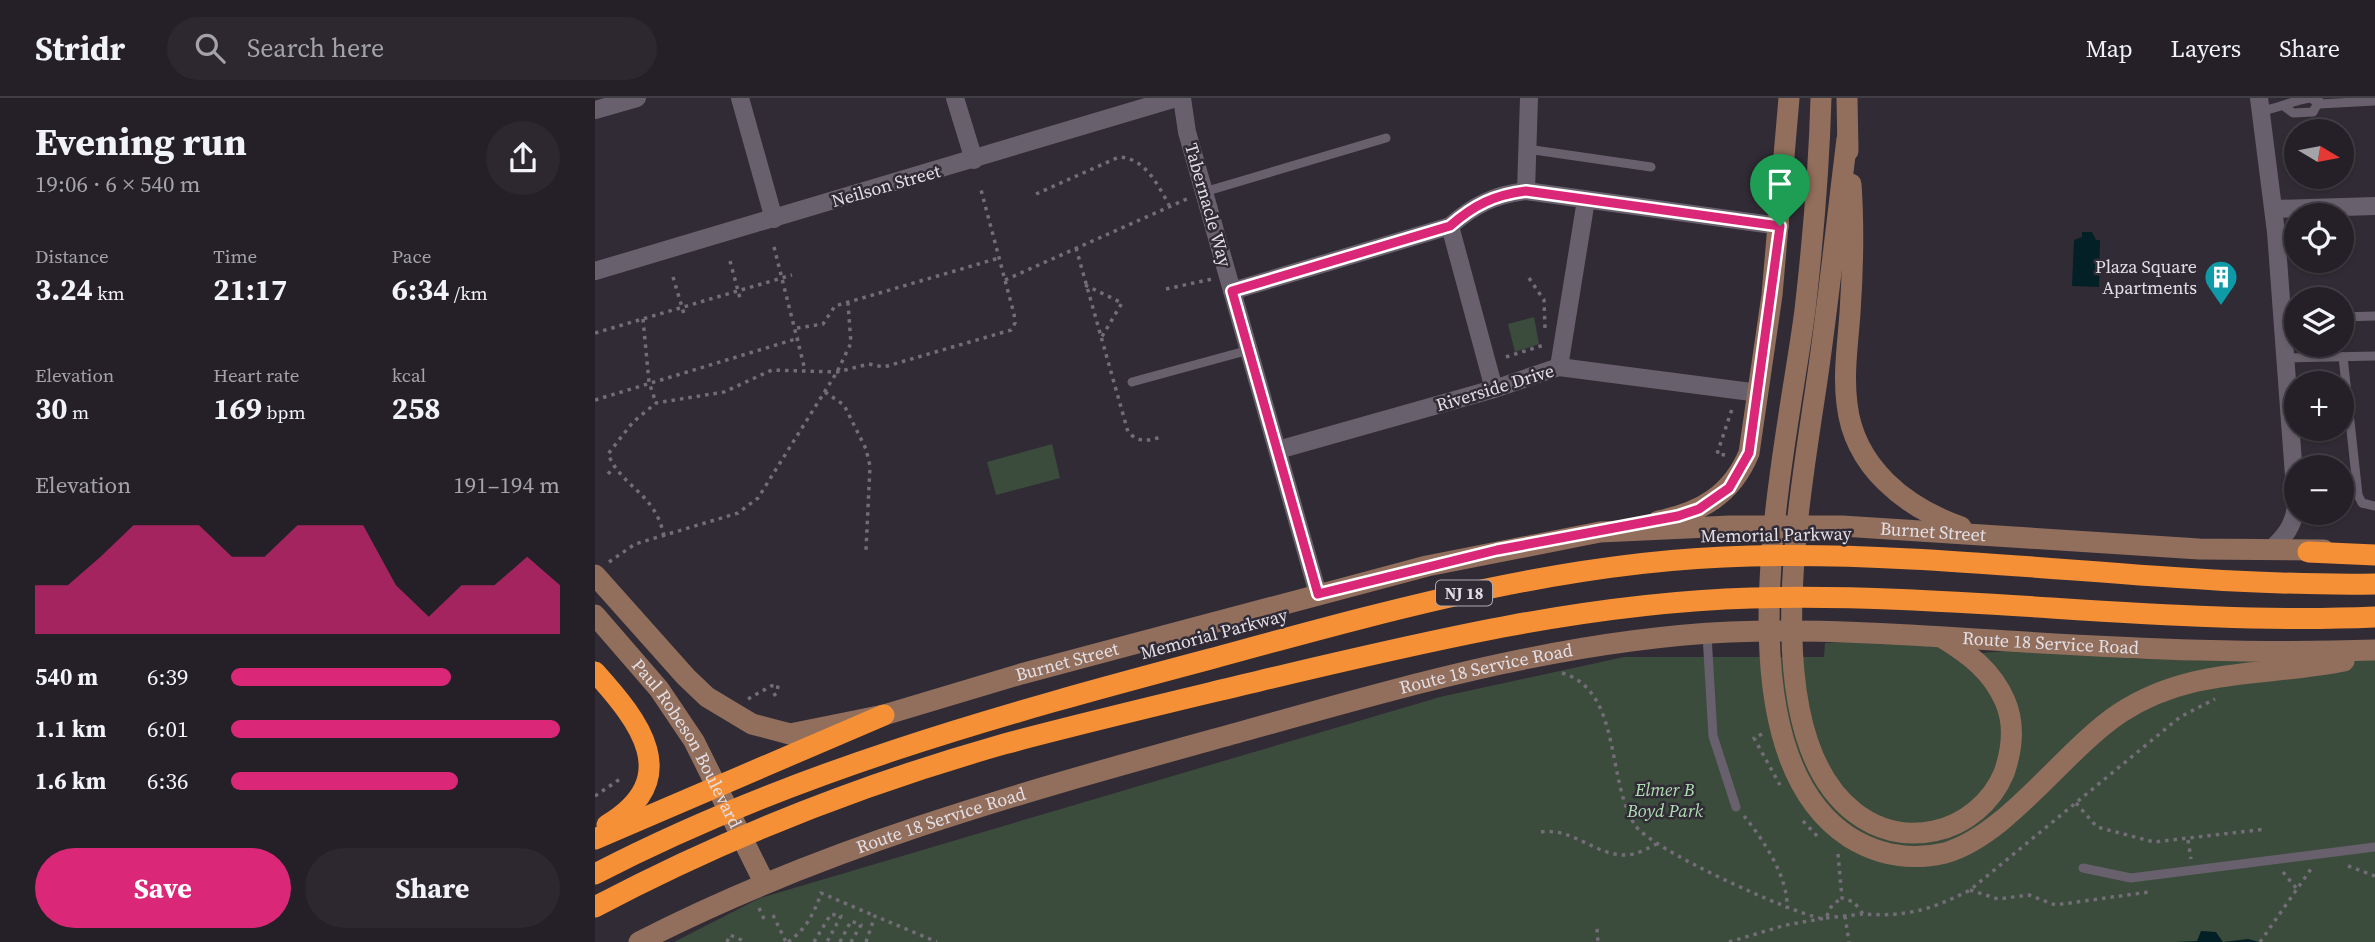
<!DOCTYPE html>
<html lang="en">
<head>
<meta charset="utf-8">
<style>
  body { margin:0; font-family:"Source Serif 4",serif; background:#2d2830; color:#f1f3f6; height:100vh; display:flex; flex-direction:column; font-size:26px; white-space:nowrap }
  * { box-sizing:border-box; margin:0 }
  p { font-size:23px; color:#a3a3a8 }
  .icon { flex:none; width:38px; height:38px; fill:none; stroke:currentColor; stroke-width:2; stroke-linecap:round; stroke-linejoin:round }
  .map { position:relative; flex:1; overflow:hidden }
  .drawer { display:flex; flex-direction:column; background:#252028; width:595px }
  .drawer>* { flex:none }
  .needle { width:46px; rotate:100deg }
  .buttons { position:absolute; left:1689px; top:21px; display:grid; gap:14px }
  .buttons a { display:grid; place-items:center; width:70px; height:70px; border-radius:50%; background:#252028; box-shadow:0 2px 5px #0004,0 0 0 2px #423e45; font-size:35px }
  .pin { position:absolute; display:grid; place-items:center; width:60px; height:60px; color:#fff; margin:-72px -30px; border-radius:50% 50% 50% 0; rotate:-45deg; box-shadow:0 0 7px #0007 }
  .pin .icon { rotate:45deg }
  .round { display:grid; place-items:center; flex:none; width:74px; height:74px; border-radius:37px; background:#2d2830 }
  .head { display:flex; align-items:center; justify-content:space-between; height:119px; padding:0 35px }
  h1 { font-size:38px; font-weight:700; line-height:52px }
  .stats { display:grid; grid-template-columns:repeat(3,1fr); gap:10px; height:119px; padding:7px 35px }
  .stats div { display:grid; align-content:center }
  .stats b { font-size:30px; font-weight:700 }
  .stats small { font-size:19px; font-weight:400 }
  .stats p { font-size:19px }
  .chart { height:196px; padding:14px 35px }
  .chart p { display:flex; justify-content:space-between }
  .chart svg { width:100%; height:126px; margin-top:7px; fill:#db2777; opacity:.7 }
  .button { display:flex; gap:14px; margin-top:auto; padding:14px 35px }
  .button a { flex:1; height:80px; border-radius:42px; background:#db2777; color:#fff; font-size:28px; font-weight:700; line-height:80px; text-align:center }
  .button a+a { background:#2d2830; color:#f1f3f6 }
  ul { padding:0 35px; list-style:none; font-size:23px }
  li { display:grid; grid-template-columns:112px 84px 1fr; align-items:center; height:52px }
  li i { height:18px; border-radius:9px; background:#db2777 }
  header { display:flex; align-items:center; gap:42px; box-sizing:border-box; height:98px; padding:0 35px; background:#252028; border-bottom:2px solid #423e45 }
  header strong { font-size:33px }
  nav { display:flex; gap:38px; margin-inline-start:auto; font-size:24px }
  .search { width:490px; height:63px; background:#2d2830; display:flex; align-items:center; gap:18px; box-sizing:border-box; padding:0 24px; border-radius:38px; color:#a3a3a8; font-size:26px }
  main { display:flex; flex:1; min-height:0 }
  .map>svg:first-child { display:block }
  .green { fill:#3b4c3d }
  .water { fill:#022026 }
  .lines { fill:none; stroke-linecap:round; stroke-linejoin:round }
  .path { stroke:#726d76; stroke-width:3.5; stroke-dasharray:3.5 5; stroke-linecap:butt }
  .lane { stroke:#68616d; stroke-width:9 }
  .street { stroke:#68616d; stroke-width:18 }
  .secondary { stroke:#926f5c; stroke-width:21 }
  .highway { stroke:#f59036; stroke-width:21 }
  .route-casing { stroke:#fff; stroke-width:14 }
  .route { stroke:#db2777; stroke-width:9 }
  .labels { text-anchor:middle; stroke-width:5; stroke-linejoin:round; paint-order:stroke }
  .shield { fill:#312b35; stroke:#aea9b1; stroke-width:2 }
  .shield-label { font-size:16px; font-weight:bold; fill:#e3dfe6 }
  .street-label { font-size:18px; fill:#e3dfe6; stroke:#312b35 }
  .poi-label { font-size:18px; fill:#e3dfe6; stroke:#312b35; text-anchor:end }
  .park-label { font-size:18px; font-style:italic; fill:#aeddb2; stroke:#312b35 }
</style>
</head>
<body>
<header>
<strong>Stridr</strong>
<div class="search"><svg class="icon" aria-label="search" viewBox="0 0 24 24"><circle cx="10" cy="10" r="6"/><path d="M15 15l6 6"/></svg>Search here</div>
<nav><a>Map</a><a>Layers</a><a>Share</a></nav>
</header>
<main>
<section class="drawer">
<div class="head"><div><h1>Evening run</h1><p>19:06 · 6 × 540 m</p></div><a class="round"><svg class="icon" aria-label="share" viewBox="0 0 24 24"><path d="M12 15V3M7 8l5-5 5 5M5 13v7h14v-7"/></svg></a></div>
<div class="stats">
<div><p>Distance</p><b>3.24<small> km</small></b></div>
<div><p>Time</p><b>21:17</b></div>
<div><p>Pace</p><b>6:34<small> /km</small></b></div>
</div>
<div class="stats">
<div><p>Elevation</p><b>30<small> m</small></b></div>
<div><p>Heart rate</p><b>169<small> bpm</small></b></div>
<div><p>kcal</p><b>258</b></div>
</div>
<div class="chart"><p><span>Elevation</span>191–194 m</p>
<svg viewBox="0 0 160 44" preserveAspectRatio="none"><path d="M0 44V27L10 27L20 17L30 6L40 6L50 6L60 17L70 17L80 6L90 6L100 6L110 27L120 38L130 27L140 27L150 17L160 27V44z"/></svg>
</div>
<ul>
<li><b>540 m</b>6:39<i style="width:67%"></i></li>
<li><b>1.1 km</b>6:01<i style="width:100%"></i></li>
<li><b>1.6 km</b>6:36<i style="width:69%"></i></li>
</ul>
<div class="button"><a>Save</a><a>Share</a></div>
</section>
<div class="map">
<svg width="1780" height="844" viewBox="0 0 1780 844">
  <rect width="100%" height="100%" fill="#312b35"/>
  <g class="green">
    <path d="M939 219 944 246 920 254 913 226Z"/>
    <path d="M457 346 465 380 401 397 392 364Z"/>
    <path d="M1346 539 1373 556 1489 547 1538 561 1780 562V844H79L165 800 845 599 1029 559H1229L1230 545Z"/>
  </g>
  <g class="water">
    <path d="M1487 134H1497L1501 142H1505L1504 189 1477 188 1479 142 1487 139Z"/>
    <path d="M1606 833 1621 834 1628 844 1653 841 1664 844H1580L1602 843Z"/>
  </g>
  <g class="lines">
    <g class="path">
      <path d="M441 96 524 59C550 60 563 87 574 107"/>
      <path d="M179 149 210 272"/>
      <path d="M481 150 533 334C544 345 552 343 566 339"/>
      <path d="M135 163 145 200"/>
      <path d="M78 179 89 216"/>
      <path d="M934 180 949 202 950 230"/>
      <path d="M410 182 594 100"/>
      <path d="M490 187 527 205 506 240"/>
      <path d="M571 191 617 181"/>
      <path d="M48 221 54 284 61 305"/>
      <path d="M202 230 228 226 240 208 404 160"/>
      <path d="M0 235 197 177"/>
      <path d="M911 259 949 247"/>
      <path d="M230 294 249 307 271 351 275 368 271 452"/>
      <path d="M0 302 204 240"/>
      <path d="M1130 357 1122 356 1138 308"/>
      <path d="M13 376 19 369"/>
      <path d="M69 438C60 394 28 391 13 356L38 324 61 305 129 294 177 272 242 274 274 266 289 269 416 232 420 225 419 216 385 88"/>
      <path d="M14 464 40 446 143 415 163 400 242 274 256 245 253 206"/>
      <path d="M967 575C1027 592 1011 683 1040 727 1055 751 1194 814 1225 820"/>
      <path d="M153 601 176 588 183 587 182 595 175 600"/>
      <path d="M1167 636 1159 640 1185 687"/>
      <path d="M0 698 25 681"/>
      <path d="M1481 705 1502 729 1559 744 1671 731"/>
      <path d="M1149 718C1168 741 1194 780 1192 811"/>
      <path d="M1208 723 1224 740"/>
      <path d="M946 734C977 729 1001 758 1031 757 1041 757 1053 750 1062 746"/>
      <path d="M1593 742 1596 761"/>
      <path d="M1243 756 1247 800 1259 804 1268 816C1311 819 1336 812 1375 792L1585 619 1620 601"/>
      <path d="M1753 768 1780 778"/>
      <path d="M1688 774 1702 791"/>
      <path d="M1375 792 1403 801 1434 797 1460 807 1554 794"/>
      <path d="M164 810 169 821"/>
      <path d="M178 817 191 844"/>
      <path d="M1250 818 1254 844"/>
      <path d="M1231 820 1268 816"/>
      <path d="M1002 831 1003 844"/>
      <path d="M132 844 135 837 151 844"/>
      <path d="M193 844C211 831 219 816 226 795L280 818"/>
      <path d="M219 844 236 816 246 818 232 844"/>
      <path d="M245 844 256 823 266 827 256 844"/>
      <path d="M271 844 280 818 342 844"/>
      <path d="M1134 844 1191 827 1231 820 1237 807 1247 800"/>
      <path d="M1665 844 1716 771"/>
    </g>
    <g class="lane">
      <path d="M1690 9 1698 15 1718 14 1724 3"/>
      <path d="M1666 13C1685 10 1698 2 1716 0L1724 6 1780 3"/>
      <path d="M932 51 1056 69"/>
      <path d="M609 94 791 40"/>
      <path d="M1746 219 1780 218"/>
      <path d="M1748 259 1763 397 1767 405 1780 408"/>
      <path d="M1691 260 1780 258"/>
      <path d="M537 284 654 252"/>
      <path d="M1112 537 1118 638 1141 709"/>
      <path d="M1488 770 1536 780 1780 749"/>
    </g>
    <g class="street">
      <path d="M145 0 179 121"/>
      <path d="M360 0 379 62"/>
      <path d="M587 0 592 34 723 496"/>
      <path d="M1664 0 1681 134 1701 405C1700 427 1689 440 1674 453"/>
      <path d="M0 12 42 0"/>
      <path d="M931 93 934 0"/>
      <path d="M1679 111 1780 108"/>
      <path d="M855 128 899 291"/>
      <path d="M0 173 581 0"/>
      <path d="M637 193 855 128C879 107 899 97 931 93L1185 128"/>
      <path d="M964 269 991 102"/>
      <path d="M683 352 899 291 964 269 1164 295"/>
    </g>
    <g class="secondary">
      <path d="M1226 0C1224 71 1218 142 1210 212 1193 346 1118 650 1254 739 1283 757 1316 763 1350 755 1413 737 1468 653 1525 615 1597 568 1670 579 1749 563"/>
      <path d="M1252 0 1253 53"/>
      <path d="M1252 41C1243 114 1235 188 1225 261 1210 376 1154 632 1259 714 1282 732 1310 739 1339 733 1370 727 1397 704 1409 675 1417 652 1420 626 1410 603 1397 573 1374 556 1348 540"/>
      <path d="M1256 86C1259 129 1258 171 1255 215 1253 244 1248 276 1252 306 1259 369 1310 409 1366 429"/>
      <path d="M1063 423C1106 415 1137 396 1154 355L1177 197 1194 0"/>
      <path id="s1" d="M0 477 91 579 112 599 157 626 195 636 289 617 426 576 832 468 1005 434 1135 428H1247L1604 451 1729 452"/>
      <path id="s2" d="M0 517 64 591 99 643 169 784"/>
      <path id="s3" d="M44 844C231 748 425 695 627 639 794 593 960 542 1135 534 1233 530 1332 538 1430 544 1547 551 1663 556 1780 552"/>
    </g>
    <g class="highway">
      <path d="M1713 454 1780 457"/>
      <path d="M0 574C44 623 90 680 12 727"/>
      <path d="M0 741 289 617"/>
      <path d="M0 776C194 675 404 617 615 561 792 513 970 462 1155 458 1364 453 1572 489 1780 486"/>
      <path d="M0 809C130 740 268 686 409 646 495 623 581 603 668 582 829 544 989 505 1156 500 1364 494 1572 528 1780 519"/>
    </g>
  </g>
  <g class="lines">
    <defs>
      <path id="route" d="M931 93 1185 128 1154 355 1134 390 1104 411 1083 418 902 452 723 496 637 193 855 128C879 107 899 97 931 93Z"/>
    </defs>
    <use href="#route" class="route-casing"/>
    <use href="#route" class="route"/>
  </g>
  <defs>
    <symbol id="building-pin" viewBox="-11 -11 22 30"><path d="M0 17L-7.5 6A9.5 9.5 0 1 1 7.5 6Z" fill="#0f9aa8" stroke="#312b35"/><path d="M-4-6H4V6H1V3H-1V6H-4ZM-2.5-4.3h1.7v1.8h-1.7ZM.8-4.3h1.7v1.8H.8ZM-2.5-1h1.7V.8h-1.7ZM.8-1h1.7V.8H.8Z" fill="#fff"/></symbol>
  </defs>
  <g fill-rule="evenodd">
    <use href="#building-pin" x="1607" y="160" width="38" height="52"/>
  </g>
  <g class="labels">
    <rect class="shield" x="841" y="482.5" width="56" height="25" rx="5"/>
    <g class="shield-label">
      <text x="869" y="501">NJ 18</text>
    </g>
    <g class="street-label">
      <text transform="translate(291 88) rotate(-16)" y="6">Neilson Street</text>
      <text transform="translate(613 107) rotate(74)" y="6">Tabernacle Way</text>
      <text transform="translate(900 290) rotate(-17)" y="6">Riverside Drive</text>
      <text dy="6" stroke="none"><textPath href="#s1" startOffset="1426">Burnet Street</textPath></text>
      <text transform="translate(1181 437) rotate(-1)" y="6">Memorial Parkway</text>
      <text transform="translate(619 536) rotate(-15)" y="6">Memorial Parkway</text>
      <text dy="6" stroke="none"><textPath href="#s3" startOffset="1460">Route 18 Service Road</textPath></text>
      <text dy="6" stroke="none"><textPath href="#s1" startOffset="544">Burnet Street</textPath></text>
      <text dy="6" stroke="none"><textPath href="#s3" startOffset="892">Route 18 Service Road</textPath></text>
      <text dy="6" stroke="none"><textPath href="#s2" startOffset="159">Paul Robeson Boulevard</textPath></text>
      <text dy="6" stroke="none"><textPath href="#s3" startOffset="326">Route 18 Service Road</textPath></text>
    </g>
    <g class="poi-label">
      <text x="1602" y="175">Plaza Square<tspan x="1602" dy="21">Apartments</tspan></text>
    </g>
    <g class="park-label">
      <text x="1070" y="698">Elmer B<tspan x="1070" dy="21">Boyd Park</tspan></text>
    </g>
  </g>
</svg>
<div class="buttons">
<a><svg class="needle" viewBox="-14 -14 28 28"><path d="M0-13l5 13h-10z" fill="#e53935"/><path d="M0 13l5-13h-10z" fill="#a3a3a8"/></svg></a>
<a><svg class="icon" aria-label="locate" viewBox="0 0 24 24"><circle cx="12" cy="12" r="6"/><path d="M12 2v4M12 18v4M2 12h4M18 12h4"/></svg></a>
<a><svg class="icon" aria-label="layers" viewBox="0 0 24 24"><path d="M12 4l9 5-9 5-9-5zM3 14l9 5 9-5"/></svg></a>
<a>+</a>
<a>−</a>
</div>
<div class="pin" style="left:1185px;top:128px;background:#1e9e55"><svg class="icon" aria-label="arrive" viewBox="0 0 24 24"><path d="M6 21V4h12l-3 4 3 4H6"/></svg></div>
</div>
</main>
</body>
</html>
